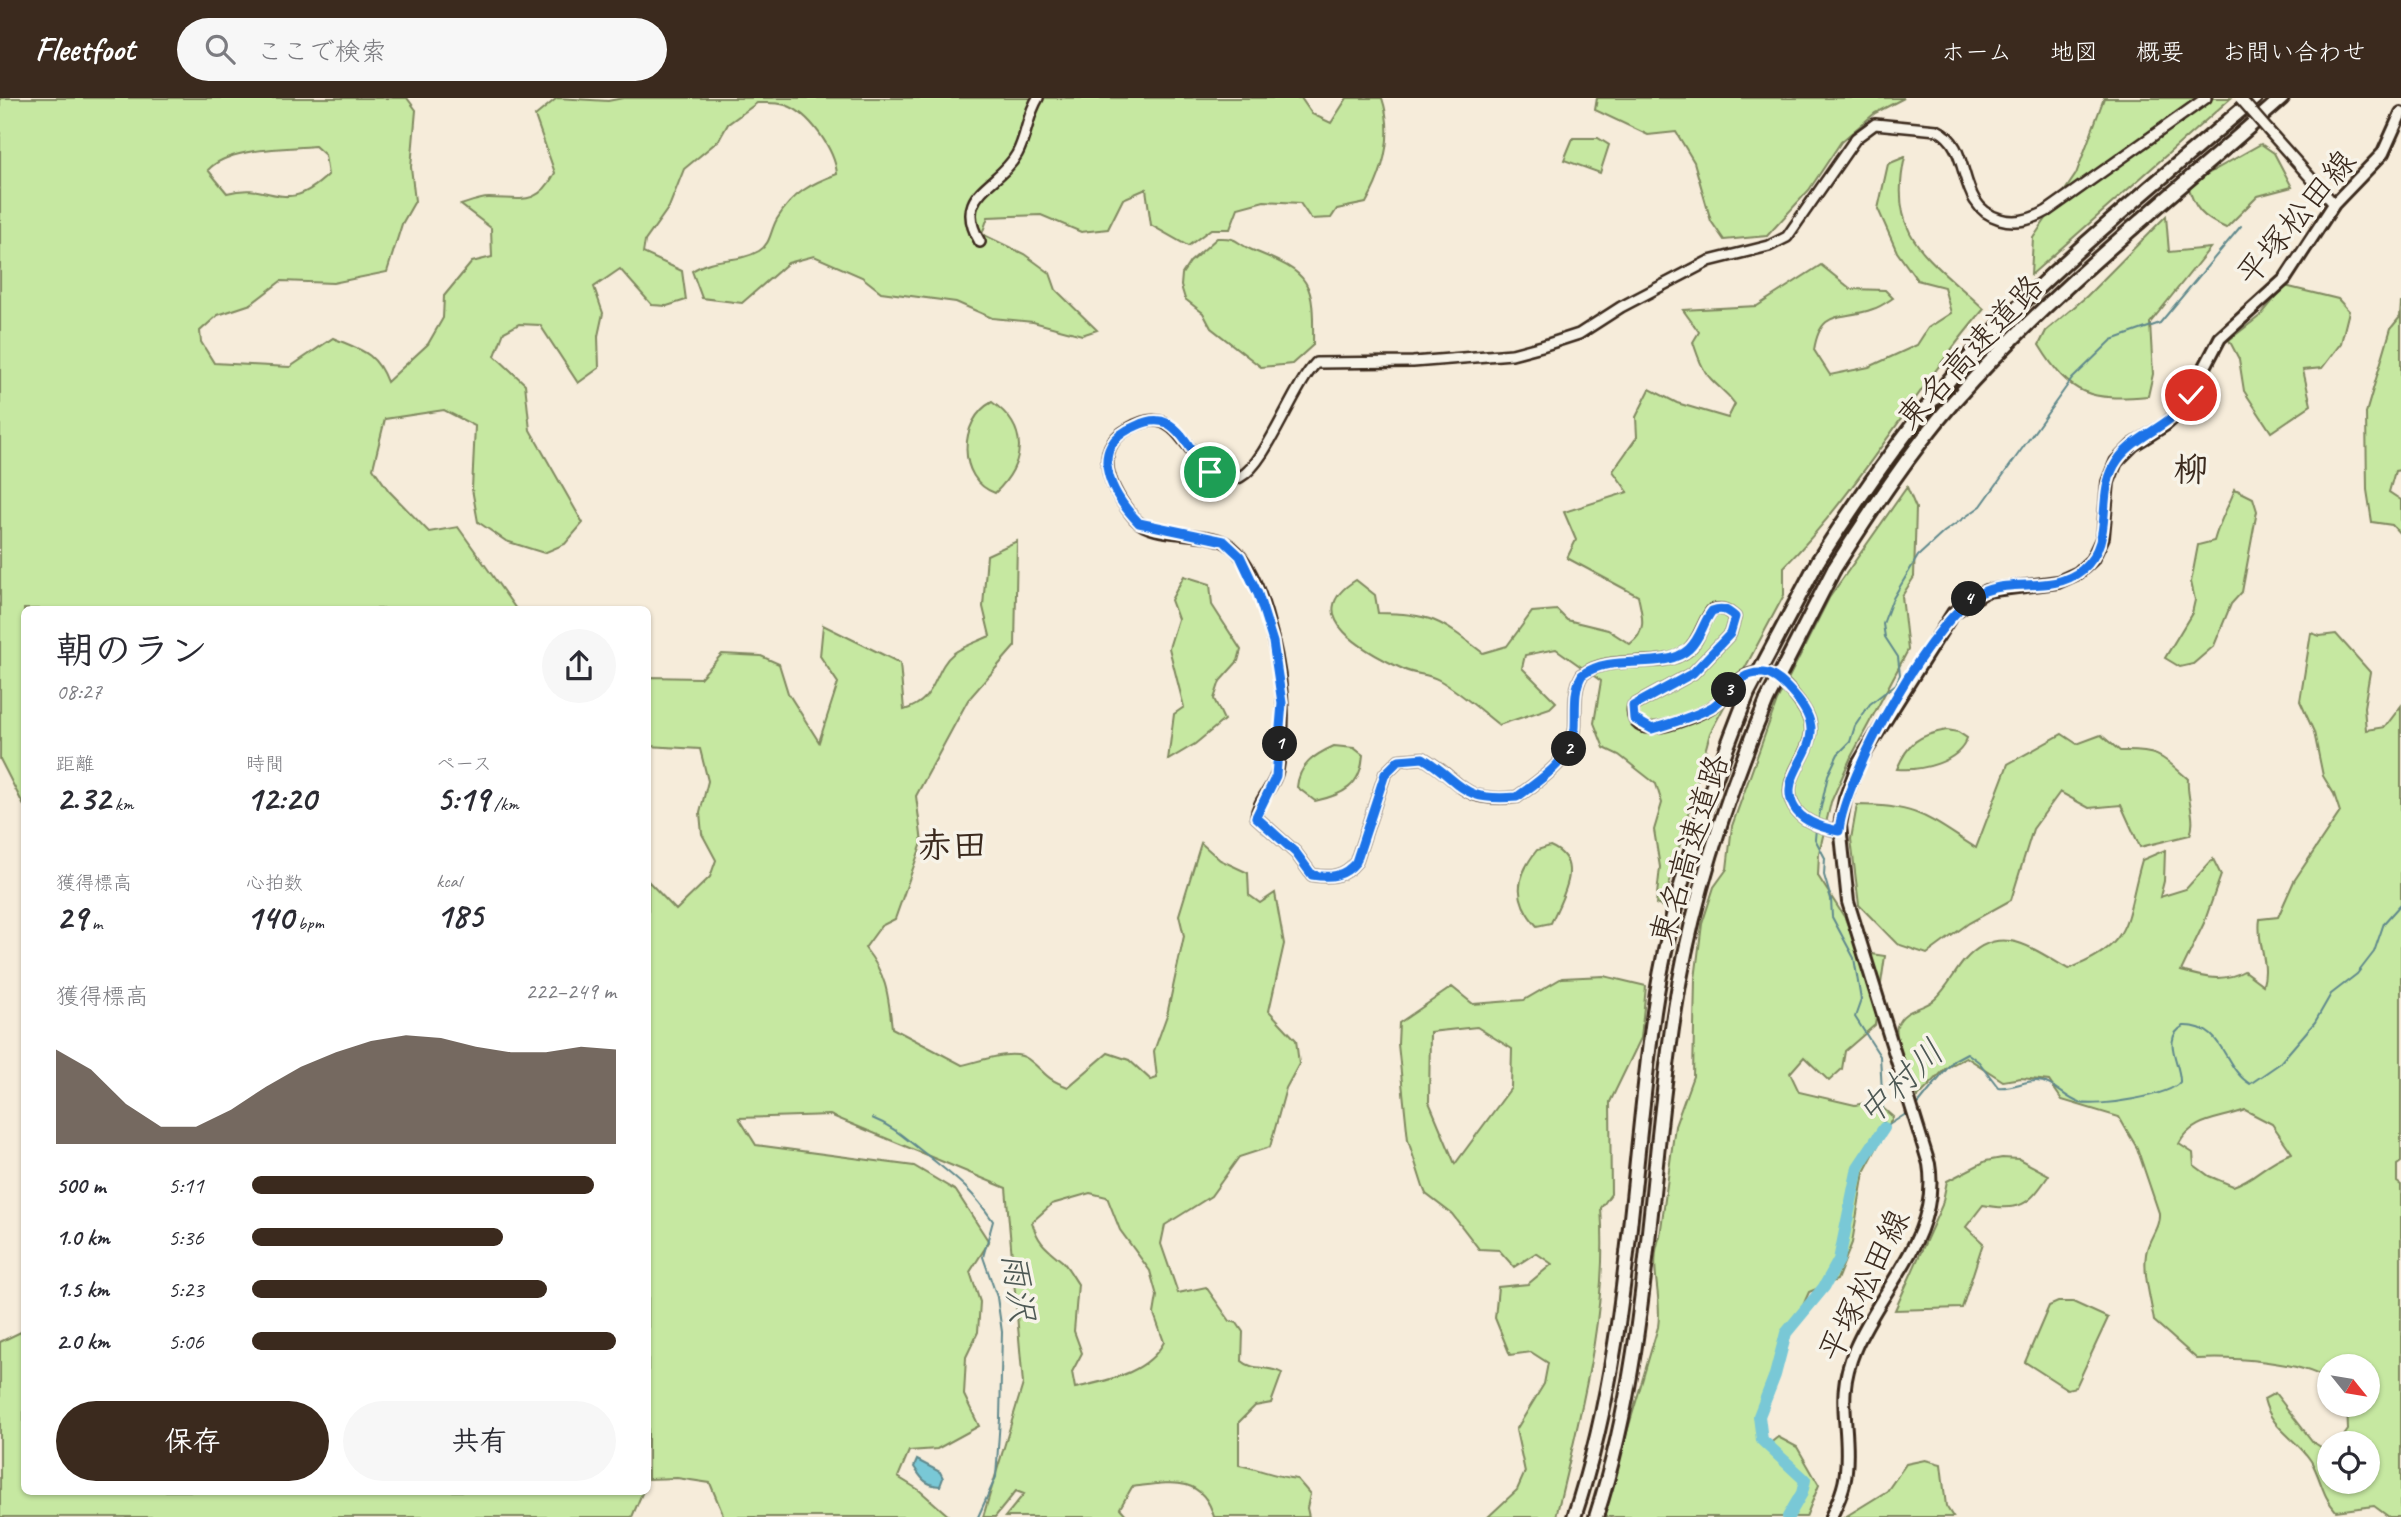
<!DOCTYPE html>
<html lang="ja">
<head>
<meta charset="utf-8">
<style>
  body { margin:0; font-family:Caveat,"Klee One",sans-serif; background:#f7f7f7; color:#2b2b33; height:100vh; display:flex; flex-direction:column; font-size:26px; white-space:nowrap }
  * { box-sizing:border-box; margin:0 }
  p { font-size:23px; color:#7c7c81 }
  .icon { flex:none; width:38px; height:38px; fill:none; stroke:currentColor; stroke-width:2; stroke-linecap:round; stroke-linejoin:round }
  .map { position:relative; flex:1; overflow:hidden }
  .panel { position:absolute; left:21px; top:508px; width:630px; height:889px; display:flex; flex-direction:column; background:#fff; border-radius:10px; box-shadow:0 2px 5px #0004 }
  .panel>* { flex:none }
  .needle { width:46px; rotate:120deg }
  .buttons { position:absolute; left:2317px; top:1256px; display:grid; gap:14px }
  .buttons a { display:grid; place-items:center; width:63px; height:63px; border-radius:50%; background:#fff; box-shadow:0 2px 5px #0004; font-size:35px }
  .pin { position:absolute; display:grid; place-items:center; width:60px; height:60px; color:#fff; margin:-30px; border:4px solid #fff; border-radius:50%; box-shadow:0 2px 7px #0007 }
  .km { position:absolute; width:35px; height:35px; margin:-18px; border-radius:50%; background:#222; color:#fff; font-size:19px; line-height:35px; text-align:center }
  .round { display:grid; place-items:center; flex:none; width:74px; height:74px; border-radius:37px; background:#f7f7f7 }
  .summary { display:flex; align-items:center; justify-content:space-between; height:119px; padding:0 35px }
  h1 { font-size:38px; font-weight:700; line-height:52px }
  .figures { display:grid; grid-template-columns:repeat(3,1fr); gap:10px; height:119px; padding:7px 35px }
  .figures div { display:grid; align-content:center }
  .figures b { font-size:35px; font-weight:700 }
  .figures small { font-size:19px; font-weight:400 }
  .figures p { font-size:19px }
  .chart { height:196px; padding:14px 35px }
  .chart p { display:flex; justify-content:space-between }
  .chart svg { width:100%; height:126px; margin-top:7px; fill:#3b2a1e; opacity:.7 }
  .cta { display:flex; gap:14px; margin-top:auto; padding:14px 35px }
  .cta a { flex:1; height:80px; border-radius:42px; background:#3b2a1e; color:#fff; font-size:28px; font-weight:700; line-height:80px; text-align:center }
  .cta a+a { background:#f7f7f7; color:#2b2b33 }
  ul { padding:0 35px; list-style:none; font-size:23px }
  li { display:grid; grid-template-columns:112px 84px 1fr; align-items:center; height:52px }
  li i { height:18px; border-radius:9px; background:#3b2a1e }
  header { display:flex; align-items:center; gap:42px; box-sizing:border-box; height:98px; padding:0 35px; background:#3b2a1e; color:#fff }
  header strong { font-size:33px }
  nav { display:flex; gap:38px; margin-inline-start:auto; font-size:24px }
  .search { width:490px; height:63px; background:#f7f7f7; display:flex; align-items:center; gap:18px; box-sizing:border-box; padding:0 24px; border-radius:38px; color:#7c7c81; font-size:26px }
  .map>svg:first-child { display:block }
  .green { fill:#c6e8a1; stroke:#808960; stroke-width:2; fill-rule:evenodd }
  .water { fill:#79c8d6; stroke:#60898c; stroke-width:2 }
  .lines { fill:none; stroke-linecap:round; stroke-linejoin:round }
  .stream { stroke:#60898c; stroke-width:2 }
  .river { stroke:#79c8d6; stroke-width:12 }
  .tertiary-casing { stroke:#3b2a1e; stroke-width:14 }
  .primary-casing { stroke:#3b2a1e; stroke-width:16 }
  .motorway-casing { stroke:#3b2a1e; stroke-width:18 }
  .tertiary { stroke:#f7f3e8; stroke-width:9 }
  .primary { stroke:#f7f3e8; stroke-width:10 }
  .motorway { stroke:#f7f3e8; stroke-width:12 }
  .tertiary-bridge-casing { stroke:#3b2a1e; stroke-width:14; stroke-linecap:butt }
  .motorway-bridge-casing { stroke:#3b2a1e; stroke-width:18; stroke-linecap:butt }
  .tertiary-bridge { stroke:#f7f3e8; stroke-width:9 }
  .motorway-bridge { stroke:#f7f3e8; stroke-width:12 }
  .route-casing { stroke:#fff; stroke-width:14 }
  .route { stroke:#1a73e8; stroke-width:9 }
  .labels { text-anchor:middle; stroke-width:7; stroke-linejoin:round; paint-order:stroke }
  .street-label { font-size:33px; fill:#3b2a1e; stroke:#f7f3e8 }
  .neighbourhood-label { font-size:35px; font-weight:bold; fill:#3b2a1e; stroke:#f7f3e8 }
  .water-label { font-size:35px; font-style:italic; fill:#4e5955; stroke:#f7f3e8 }
</style>
</head>
<body>
<header>
<strong>Fleetfoot</strong>
<div class="search"><svg class="icon" aria-label="search" viewBox="0 0 24 24"><circle cx="10" cy="10" r="6"/><path d="M15 15l6 6"/></svg>ここで検索</div>
<nav><a>ホーム</a><a>地図</a><a>概要</a><a>お問い合わせ</a></nav>
</header>
<div class="map">
<svg width="2401" height="1419" viewBox="0 0 2401 1419">
  <rect width="100%" height="100%" fill="#f6ecda"/>
  <filter id="ink" filterUnits="userSpaceOnUse"><feTurbulence type="fractalNoise" baseFrequency=".0143" numOctaves="2"/><feDisplacementMap in="SourceGraphic" scale="14" xChannelSelector="R" yChannelSelector="G"/><feConvolveMatrix kernelMatrix="1 2 1 2 8 2 1 2 1" color-interpolation-filters="sRGB"/></filter>
  <g filter="url(#ink)">
    <g class="green">
      <path d="M0 0H407L416 12 411 69 415 103 402 126 387 174 333 185 281 183 251 206 218 217 200 233 201 244 214 265 290 269 333 240C361 252 376 254 387 284L428 246 443 220 444 198 472 164 492 159 491 130 461 107C470 104 480 100 489 100 521 100 537 109 555 75L535 18 557 0 608 3 623 0H1301L1312 16 1331 25 1347 0H1382C1394 36 1384 73 1366 105L1337 111 1331 120 1311 121 1300 105 1264 103 1238 110 1230 131H1211L1188 148 1151 127 1146 91 1123 101 1108 131 1081 134 1041 117 988 119 982 136 1024 156 1050 175 1056 192 1097 232 1082 237 1033 224 992 220 956 204 881 194 862 179 814 158 788 165 742 205 702 200 692 173C716 157 736 166 759 153 771 146 770 133 777 121 793 95 810 86 837 76 835 52 809 14 785 7 777 4 766 5 757 5L728 26 719 42 684 71 669 109 645 143 643 155 682 173 686 202 667 208 652 207 620 171 594 189 603 215 598 238 599 270 578 285 540 227 519 226 504 234 495 258 525 286 530 332 583 425 565 446 544 455 506 443 478 424 472 391 475 328 444 312 385 321 373 370 389 393 429 434 458 429 516 511H24V708L0 661ZM315 48 325 57 328 77C283 120 273 82 227 95L208 72C228 49 285 51 315 48Z"/>
      <path d="M1597 0H1904L1875 15 1841 44 1809 92 1767 138 1724 142 1711 123 1694 64 1676 34 1648 37 1595 12Z"/>
      <path d="M2104 0H2231L2031 177 2033 140 2076 76Z"/>
      <path d="M1573 40H1598L1609 47 1600 75 1564 62Z"/>
      <path d="M2261 46 2274 55 2292 89 2258 98 2226 130C2203 120 2194 111 2188 87Z"/>
      <path d="M1905 59C1886 141 1931 160 1984 211 1913 294 1860 392 1784 469V497L1710 635 1663 809 1656 806 1660 769 1654 732 1662 705 1656 686 1619 657 1604 650 1594 625 1601 583 1556 551 1525 557 1522 570 1556 604 1550 610 1499 627C1480 612 1460 594 1439 582 1428 575 1414 577 1403 571 1368 555 1297 518 1356 482L1375 497 1378 515C1432 515 1441 523 1483 555L1507 548 1532 514 1557 512 1567 522 1608 532 1630 546C1648 533 1642 517 1638 498L1567 460 1576 442 1564 414 1628 394 1613 373 1637 339 1636 319 1650 291 1677 305 1728 320 1735 306C1726 293 1720 291 1711 281 1702 272 1697 256 1693 244L1699 234 1683 212 1757 208 1821 167 1851 191 1885 192 1893 200C1887 204 1880 209 1873 211 1841 223 1821 209 1814 252L1830 277 1869 269 1917 247 1928 230 1951 215 1944 189 1917 182 1897 154 1878 111 1888 66Z"/>
      <path d="M2166 118 2169 154 2210 150 2150 225 2153 276 2148 298C2091 303 2070 298 2039 247L2046 233 2087 198Z"/>
      <path d="M1217 140C1239 139 1235 145 1252 152 1312 176 1314 183 1313 247L1292 266 1261 269 1211 230 1203 215 1185 201 1181 188 1182 176 1190 164Z"/>
      <path d="M2285 188 2338 201 2349 213 2341 245 2322 270 2303 272 2311 307 2271 334 2244 293 2239 261 2229 242 2261 217Z"/>
      <path d="M2401 204V372L2395 373 2389 394 2401 402V437L2392 427 2372 424 2367 392 2366 315 2391 230 2400 219Z"/>
      <path d="M992 304C1029 330 1026 365 995 395 957 382 958 322 992 304Z"/>
      <path d="M1907 389 1916 410 1914 479 1902 498 1908 552 1851 659 1831 704 1819 755 1818 778 1845 820 1858 854 1885 858 1875 927 1845 953 1842 971 1829 983 1804 959 1790 975 1799 994 1855 1007 1875 1003 1893 1019 1864 1074 1852 1145 1837 1182 1809 1194C1788 1241 1767 1285 1759 1336L1769 1346 1778 1339 1797 1349 1819 1387 1806 1419H1602L1658 1229C1663 1198 1648 1169 1660 1138L1675 1028 1693 978 1695 881 1702 826 1714 789 1727 771 1732 728 1777 603 1829 500Z"/>
      <path d="M2235 391 2253 400 2257 413 2242 494 2231 506 2214 548 2193 566 2180 569 2165 560 2192 515 2195 502 2191 484 2198 447 2214 443C2220 421 2228 410 2235 391Z"/>
      <path d="M1017 443 1015 548 968 602 916 698 922 745 895 821 881 828 865 850C887 878 888 895 892 930L962 967C978 964 1013 950 1028 961 1046 974 1043 980 1068 989L1108 955 1129 962 1151 982 1157 980 1154 953 1167 917 1184 838 1179 817 1201 745 1220 762 1248 775 1249 797 1260 805 1275 795 1284 846 1269 913 1296 942 1299 966 1286 990 1270 1049 1239 1059 1211 1098 1165 1127 1161 1146 1178 1195 1206 1189 1230 1223 1237 1225 1243 1234 1242 1263C1253 1273 1268 1267 1282 1275L1271 1305 1255 1308 1239 1324V1367C1259 1371 1276 1379 1297 1381L1310 1396 1307 1410 1309 1419H1214C1202 1375 1167 1385 1132 1389L1120 1410 1128 1419H1005L1024 1396 1016 1393 995 1419H983L1023 1286 1006 1090 830 1017 739 1020 756 1047 914 1068 956 1093 989 1144 970 1174 980 1204 978 1234 966 1259 964 1297 979 1328 937 1351 909 1353 898 1379 919 1392 950 1419H724L710 1385 677 1380 648 1381V783L676 812 710 779 716 762 702 736 700 715 708 683 700 651 648 648V579L700 580 722 556 761 558 779 566 788 595 819 644 838 585 820 558 823 527 900 565 904 612C939 602 932 572 954 555 964 548 979 543 990 538L983 509 987 457ZM1090 1095 1107 1099 1120 1132 1150 1173 1157 1198 1154 1216 1164 1244C1147 1276 1108 1282 1075 1290L1072 1274 1082 1255 1074 1233 1078 1186C1073 1179 1068 1169 1062 1163 1046 1150 1038 1145 1032 1124L1052 1106Z"/>
      <path d="M1184 478 1210 486 1212 507 1241 552 1238 563 1220 583 1214 601 1224 622 1195 646 1168 662 1174 616 1184 609 1169 550 1178 521 1171 502Z"/>
      <path d="M2311 535 2320 538 2336 536 2370 574 2364 609 2366 632 2385 629 2401 608V1064L2397 1067V1084L2401 1087V1419H2389L2374 1408 2336 1413C2322 1398 2321 1380 2311 1363 2295 1338 2272 1333 2264 1301L2275 1295 2313 1344 2329 1354V1384H2368V1346H2338L2348 1332 2347 1307H2368V1269H2329V1283C2304 1263 2229 1259 2197 1261L2154 1223C2151 1202 2143 1177 2146 1156 2148 1140 2160 1131 2159 1115L2137 1050 2119 1019 2062 1002 2049 983 2021 980 2003 983 1966 959 1946 970 1918 999C1913 984 1893 941 1897 928 1904 909 1924 912 1935 901 1947 890 1954 875 1964 863 1999 823 2032 850 2068 871 2135 846 2124 823 2142 762L2165 752 2164 783 2160 799 2186 791 2213 761 2221 777 2204 825 2181 873C2203 879 2223 885 2244 873L2263 887C2270 864 2256 845 2260 821L2278 819 2294 783 2340 714 2334 696 2323 678 2314 634 2300 603ZM2245 1012 2272 1026 2292 1055C2265 1064 2257 1080 2233 1088L2209 1078 2194 1067 2193 1055 2179 1046C2192 1020 2220 1022 2245 1012Z"/>
      <path d="M1947 632 1958 634 1967 640C1959 665 1920 673 1897 671 1908 645 1918 637 1947 632Z"/>
      <path d="M2062 636 2077 646 2101 637 2120 653C2157 652 2160 656 2188 681 2186 699 2197 721 2190 737L2140 749 2121 707 2089 710 2060 694 2033 731 2011 802 1969 825 1927 856 1897 846 1859 807 1851 741 1857 707C1918 707 1927 719 1976 750L2008 666Z"/>
      <path d="M1334 648 1354 650 1363 657C1361 688 1343 697 1315 703L1297 689C1299 667 1314 657 1334 648Z"/>
      <path d="M1550 748C1586 763 1562 799 1551 825L1537 828C1513 802 1515 780 1537 752Z"/>
      <path d="M1604 878 1646 888 1641 940 1610 1004 1611 1096 1601 1110C1609 1215 1580 1317 1556 1419H1488L1517 1392 1525 1374 1516 1332 1544 1286 1548 1265 1531 1254 1510 1257 1495 1220 1498 1189 1528 1186 1552 1166 1536 1155 1514 1169 1499 1152 1479 1151 1452 1116 1426 1096 1423 1089 1408 1042 1398 946 1399 925 1452 889 1473 906 1524 902 1562 880ZM1477 929 1512 951 1511 990 1455 1066 1429 1004 1430 934Z"/>
      <path d="M2002 1060 2019 1061 2049 1077C2029 1107 2020 1114 1983 1107L1966 1129 1983 1145 1962 1210 1895 1212 1942 1107 1947 1083 1986 1063Z"/>
      <path d="M2058 1204H2073L2108 1220 2076 1289 2067 1291 2025 1264 2049 1208Z"/>
      <path d="M24 1229V1393H643L632 1419H0V1244L21 1234Z"/>
      <path d="M1925 1362 1941 1366 1946 1408 1953 1419H1845L1887 1393 1906 1366Z"/>
    </g>
    <path class="water" d="M917 1362 940 1374 943 1380 940 1388C924 1387 921 1379 914 1369Z"/>
    <g class="lines">
      <g class="stream">
        <path d="M1818 723 1828 677 1838 656 1850 644 1855 628 1870 606 1896 586 1900 577 1898 559 1885 539 1883 526 1892 502 1918 458 1944 434 1981 408 2072 281 2112 242 2160 225 2241 128"/>
        <path d="M1816 731 1815 741 1825 760 1824 777 1831 801 1832 819 1854 860 1861 902 1855 919 1880 958 1884 1030 1909 1014"/>
        <path d="M1916 1009 1954 962 1967 955 1979 964 1998 989C2011 991 2023 983 2036 983 2053 983 2064 1000 2080 1005 2097 1009 2170 998 2180 984 2181 965 2160 940 2184 928 2225 927 2222 969 2250 986L2279 966 2315 924 2331 896 2357 876 2374 854 2384 825 2401 806"/>
        <path d="M872 1020C895 1029 908 1043 927 1057 958 1082 970 1090 993 1123L983 1159 997 1199 1002 1234 1000 1321 996 1379 978 1419"/>
      </g>
      <path class="river" d="M1788 1419 1802 1395 1805 1382 1762 1342 1759 1318 1775 1277 1786 1235 1824 1189 1839 1162 1858 1069 1884 1030"/>
      <defs>
        <g id="tertiary">
          <path d="M2268 32 2334 106"/>
          <path d="M980 144C951 95 999 89 1017 56 1027 38 1027 17 1038 0"/>
          <path d="M1839 733C1823 730 1802 724 1794 709 1779 682 1809 661 1811 634 1812 620 1802 607 1794 597 1787 589 1776 576 1764 575 1737 571 1732 596 1714 608 1700 617 1653 637 1639 627 1632 622 1632 615 1633 608L1693 575 1730 536 1735 519C1727 512 1723 509 1712 512 1702 525 1700 542 1687 553 1661 573 1611 554 1582 577 1573 592 1576 612 1575 630 1573 661 1540 682 1517 699 1459 705 1464 684 1423 660L1399 662 1385 676 1356 764C1344 779 1330 780 1312 777L1296 755 1256 719C1258 701 1275 689 1278 671 1282 647 1284 620 1282 597 1279 560 1261 464 1226 445 1202 432 1152 441 1135 421 1113 395 1089 353 1128 331 1137 326 1148 321 1158 323 1188 327 1204 398 1240 379 1267 365 1292 290 1316 265L1413 264 1512 256 1542 248 1579 236 1621 209 1709 163 1769 148 1787 139 1856 40 1875 26 1937 32C1974 49 1954 108 2000 121 2016 126 2033 121 2047 113L2206 0"/>
        </g>
        <path id="primary" d="M1831 1419C1838 1404 1845 1389 1846 1373 1851 1325 1834 1302 1855 1251 1881 1189 1941 1137 1929 1066L1848 804 1840 727 1845 701 1858 666 1953 515 1986 493 2058 484 2078 475 2092 462 2103 439 2108 384 2116 364 2133 347 2165 327 2183 311 2220 240 2285 181 2334 106 2383 55 2401 15"/>
        <g id="motorway">
          <path d="M1818 463C1866 388 1917 315 1978 250 2063 159 2161 81 2255 0"/>
          <path d="M1834 471C1871 413 1909 355 1954 303 2053 191 2171 99 2282 0"/>
          <path d="M1574 1419C1629 1255 1630 1084 1654 914 1670 803 1707 698 1748 595"/>
          <path d="M1596 1419C1649 1256 1648 1085 1674 917 1690 808 1724 704 1767 602"/>
        </g>
      </defs>
      <use href="#tertiary" class="tertiary-casing"/>
      <use href="#primary" class="primary-casing"/>
      <use href="#motorway" class="motorway-casing"/>
      <use href="#tertiary" class="tertiary"/>
      <use href="#primary" class="primary"/>
      <use href="#motorway" class="motorway"/>
      <defs>
        <path id="tertiary-bridge" d="M2240 0 2268 32"/>
        <g id="motorway-bridge">
          <path d="M1748 595 1818 463"/>
          <path d="M1767 602 1834 471"/>
        </g>
      </defs>
      <use href="#tertiary-bridge" class="tertiary-bridge-casing"/>
      <use href="#motorway-bridge" class="motorway-bridge-casing"/>
      <use href="#tertiary-bridge" class="tertiary-bridge"/>
      <use href="#motorway-bridge" class="motorway-bridge"/>
    </g>
  </g>
  <g class="lines" filter="url(#ink)">
    <defs>
      <path id="route" d="M1210 374C1193 361 1187 336 1167 325 1156 320 1146 323 1136 328 1085 348 1111 396 1139 425L1224 443 1240 458 1258 496 1273 544 1282 605 1276 678 1256 719 1296 755 1312 777C1330 780 1344 779 1356 764L1385 676 1399 662 1423 660C1464 685 1459 704 1517 699 1540 682 1573 661 1575 630 1576 612 1573 592 1582 577 1612 554 1664 574 1689 551 1701 540 1703 524 1712 513 1723 509 1727 512 1735 519L1730 536 1693 575 1633 608 1634 621 1652 631C1672 625 1694 619 1712 609 1732 597 1736 573 1763 575 1775 576 1786 588 1793 596 1802 606 1812 620 1811 634 1810 660 1779 682 1794 709 1802 724 1823 730 1839 733 1843 681 1937 510 1985 493 2017 481 2054 495 2082 472 2115 444 2096 402 2114 368 2131 336 2174 330 2191 297"/>
    </defs>
    <use href="#route" class="route-casing"/>
    <use href="#route" class="route"/>
  </g>
  <g class="labels">
    <g class="street-label">
      <text transform="translate(2295 119) rotate(-50)" y="12">平塚松田線</text>
      <text transform="translate(1969 253) rotate(-47)" y="12">東名高速道路</text>
      <text transform="translate(1688 751) rotate(-73)" y="12">東名高速道路</text>
      <text transform="translate(1863 1187) rotate(-64)" y="12">平塚松田線</text>
    </g>
    <g class="neighbourhood-label">
      <text x="2191" y="383">柳</text>
      <text x="952" y="759">赤田</text>
    </g>
    <g class="water-label">
      <text transform="translate(1900 984) rotate(-44)" y="12">中村川</text>
      <text transform="translate(1019 1189) rotate(82)" y="12">雨沢</text>
    </g>
  </g>
</svg>
<div class="buttons">
<a><svg class="needle" viewBox="-14 -14 28 28"><path d="M0-13l5 13h-10z" fill="#e53935"/><path d="M0 13l5-13h-10z" fill="#7c7c81"/></svg></a>
<a><svg class="icon" aria-label="locate" viewBox="0 0 24 24"><circle cx="12" cy="12" r="6"/><path d="M12 2v4M12 18v4M2 12h4M18 12h4"/></svg></a>
</div>
<div class="pin" style="left:1210px;top:374px;background:#1e9e55"><svg class="icon" aria-label="arrive" viewBox="0 0 24 24"><path d="M6 21V4h12l-3 4 3 4H6"/></svg></div>
<div class="pin" style="left:2191px;top:297px;background:#d93025"><svg class="icon" aria-label="check" viewBox="0 0 24 24"><path d="M5 12l5 5 9-10"/></svg></div>
<b class="km" style="left:1280px;top:646px">1</b>
<b class="km" style="left:1569px;top:651px">2</b>
<b class="km" style="left:1729px;top:592px">3</b>
<b class="km" style="left:1969px;top:501px">4</b>
<section class="panel">
<div class="summary"><div><h1>朝のラン</h1><p>08:27</p></div><a class="round"><svg class="icon" aria-label="share" viewBox="0 0 24 24"><path d="M12 15V3M7 8l5-5 5 5M5 13v7h14v-7"/></svg></a></div>
<div class="figures">
<div><p>距離</p><b>2.32<small> km</small></b></div>
<div><p>時間</p><b>12:20</b></div>
<div><p>ペース</p><b>5:19<small> /km</small></b></div>
</div>
<div class="figures">
<div><p>獲得標高</p><b>29<small> m</small></b></div>
<div><p>心拍数</p><b>140<small> bpm</small></b></div>
<div><p>kcal</p><b>185</b></div>
</div>
<div class="chart"><p><span>獲得標高</span>222–249 m</p>
<svg viewBox="0 0 160 44" preserveAspectRatio="none"><path d="M0 44V11L10 18L20 30L30 38L40 38L50 32L60 24L70 17L80 12L90 8L100 6L110 7L120 10L130 12L140 12L150 10L160 11V44z"/></svg>
</div>
<ul>
<li><b>500 m</b>5:11<i style="width:94%"></i></li>
<li><b>1.0 km</b>5:36<i style="width:69%"></i></li>
<li><b>1.5 km</b>5:23<i style="width:81%"></i></li>
<li><b>2.0 km</b>5:06<i style="width:100%"></i></li>
</ul>
<div class="cta"><a>保存</a><a>共有</a></div>
</section>
</div>
</body>
</html>
